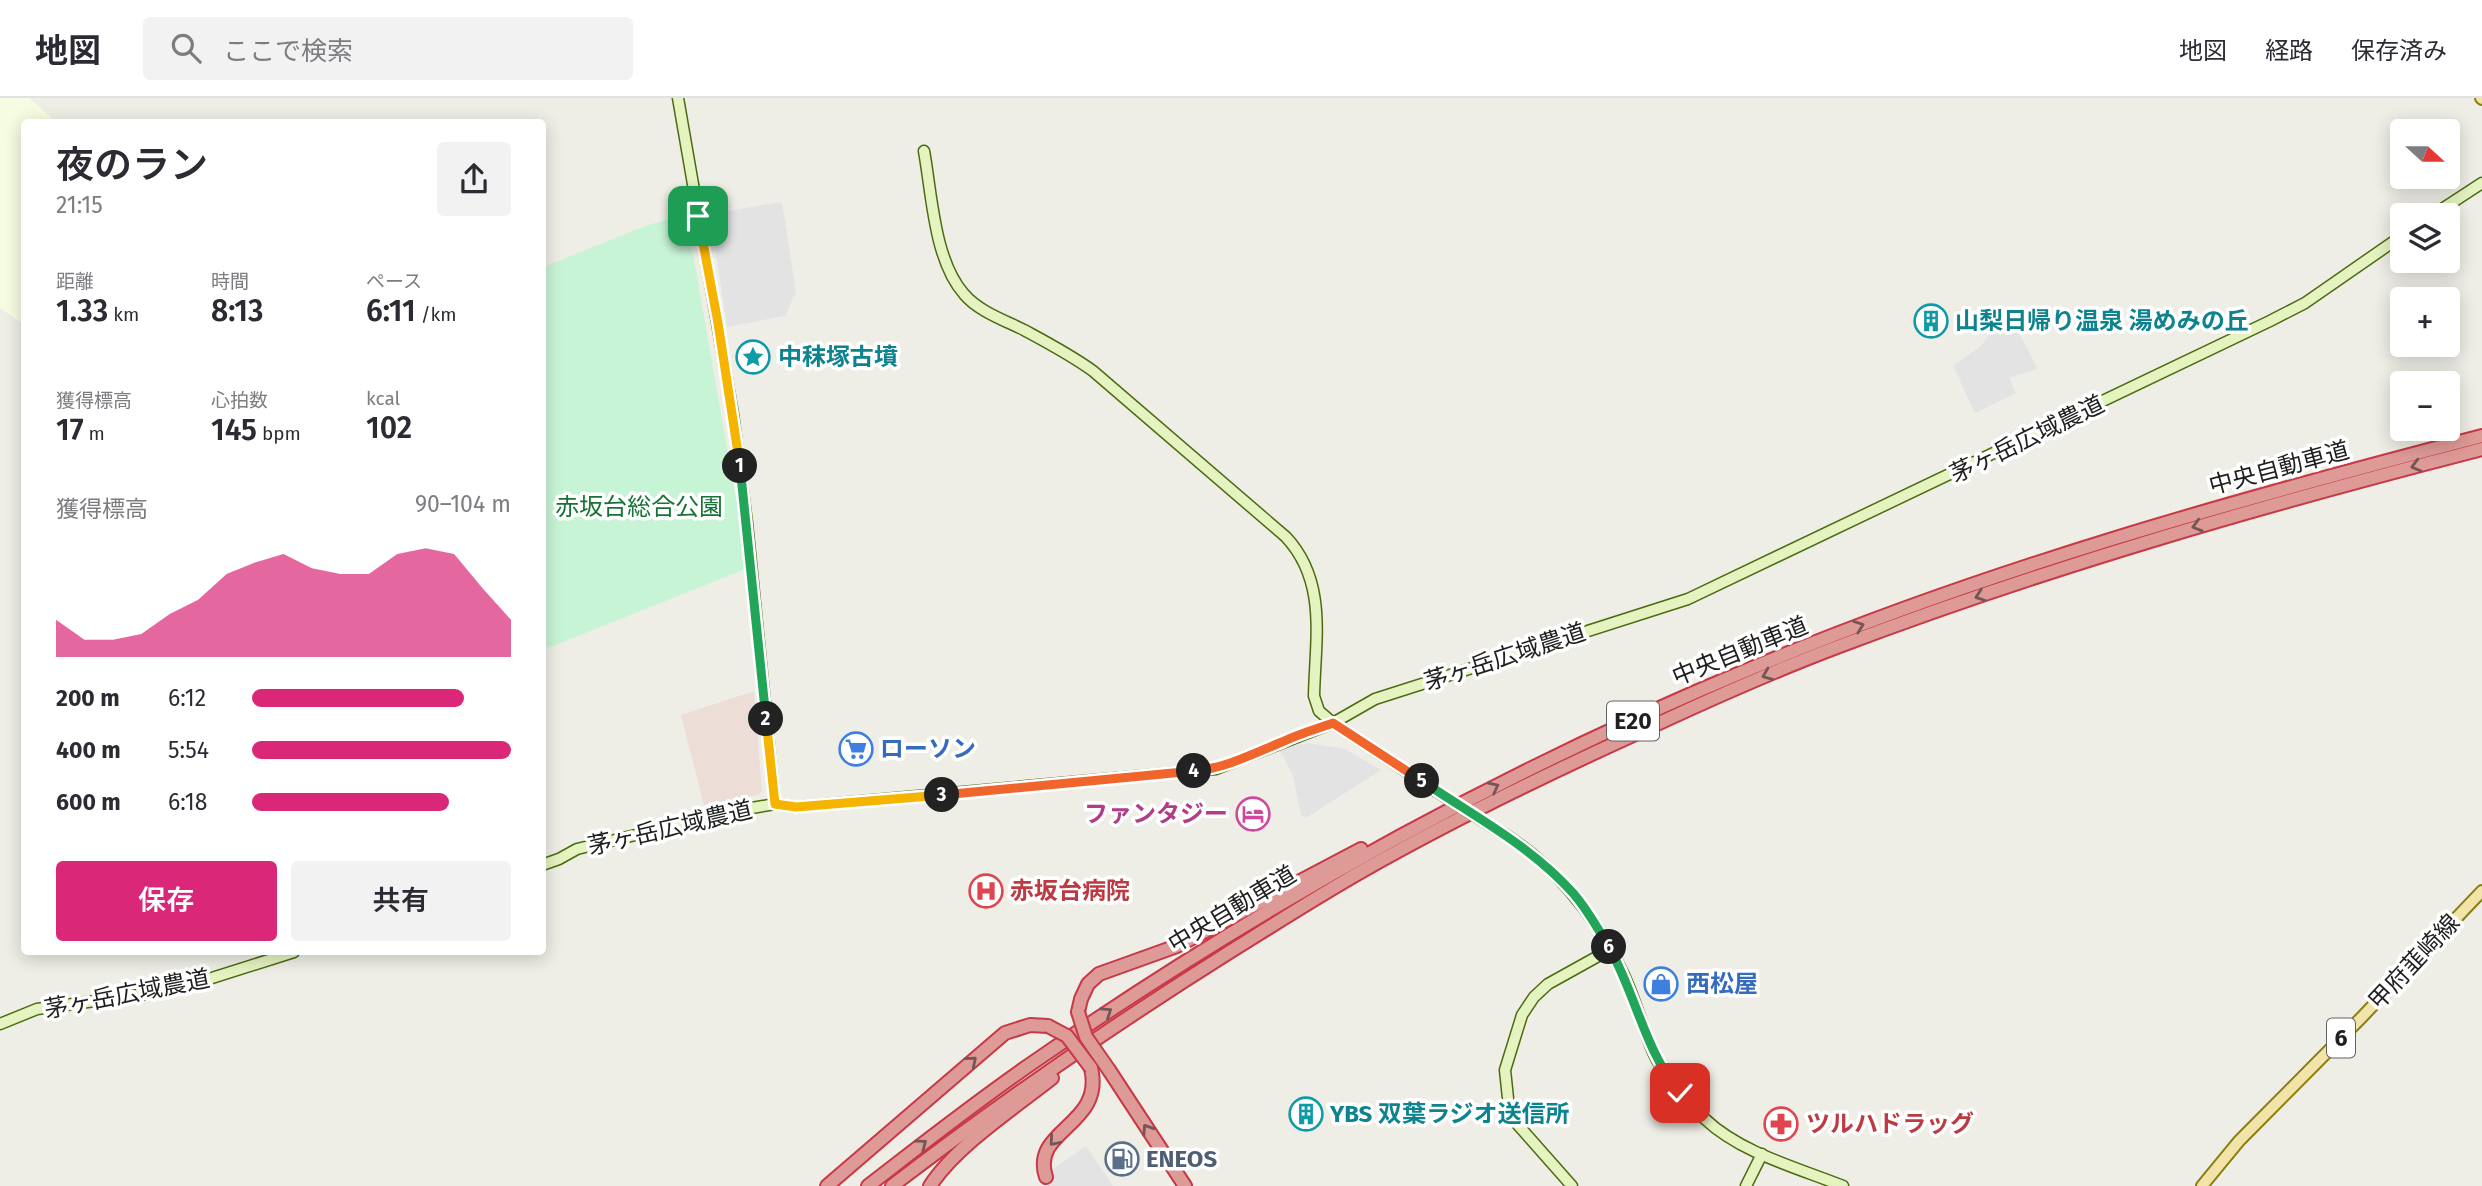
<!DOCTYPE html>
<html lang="ja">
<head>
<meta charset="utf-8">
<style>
  body { margin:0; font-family:"Fira Sans","Noto Sans JP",sans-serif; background:#f2f2f3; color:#2b2b33; height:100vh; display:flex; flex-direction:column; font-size:26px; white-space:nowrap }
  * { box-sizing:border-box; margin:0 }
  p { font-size:23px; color:#7c7c81 }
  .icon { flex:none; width:38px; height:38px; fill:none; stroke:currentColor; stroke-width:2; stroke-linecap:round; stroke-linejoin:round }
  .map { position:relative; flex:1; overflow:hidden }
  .sheet { position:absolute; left:21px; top:21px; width:525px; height:836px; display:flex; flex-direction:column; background:#fff; border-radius:7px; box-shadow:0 4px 18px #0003 }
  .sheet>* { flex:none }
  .needle { width:46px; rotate:111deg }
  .tools { position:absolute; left:2390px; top:21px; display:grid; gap:14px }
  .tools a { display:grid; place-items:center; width:70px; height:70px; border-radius:7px; background:#fff; box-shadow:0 4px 18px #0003; font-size:35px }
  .pin { position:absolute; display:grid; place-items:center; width:60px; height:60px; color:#fff; margin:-30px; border-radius:14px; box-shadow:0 4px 10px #0006 }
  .km { position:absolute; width:35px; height:35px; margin:-18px; border-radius:50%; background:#222; color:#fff; font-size:19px; line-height:35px; text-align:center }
  .round { display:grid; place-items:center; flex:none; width:74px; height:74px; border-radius:7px; background:#f2f2f3 }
  .head { display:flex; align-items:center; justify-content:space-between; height:119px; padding:0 35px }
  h1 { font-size:38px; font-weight:600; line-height:52px }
  .stats { display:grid; grid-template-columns:repeat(3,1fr); gap:10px; height:119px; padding:7px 35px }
  .stats div { display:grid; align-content:center }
  .stats b { font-size:30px; font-weight:600 }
  .stats small { font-size:19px; font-weight:400 }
  .stats p { font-size:19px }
  .chart { height:196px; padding:14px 35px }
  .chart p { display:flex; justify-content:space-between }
  .chart svg { width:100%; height:126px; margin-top:7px; fill:#db2777; opacity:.7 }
  .action { display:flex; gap:14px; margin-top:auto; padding:14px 35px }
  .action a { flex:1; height:80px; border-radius:7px; background:#db2777; color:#fff; font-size:28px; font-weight:600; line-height:80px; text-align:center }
  .action a+a { background:#f2f2f3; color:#2b2b33 }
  ul { padding:0 35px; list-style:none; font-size:23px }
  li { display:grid; grid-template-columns:112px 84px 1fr; align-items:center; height:52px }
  li i { height:18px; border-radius:9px; background:#db2777 }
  header { display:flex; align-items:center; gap:42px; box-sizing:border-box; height:98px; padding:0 35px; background:#fff; border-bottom:2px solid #e1e1e2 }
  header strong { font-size:33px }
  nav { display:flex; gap:38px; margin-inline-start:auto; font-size:24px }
  .search { width:490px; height:63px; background:#f2f2f3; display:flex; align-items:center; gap:18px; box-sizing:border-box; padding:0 24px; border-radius:7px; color:#7c7c81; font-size:26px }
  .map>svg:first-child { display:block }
  .commercial { fill:#edddd7 }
  .education { fill:#f5fce2 }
  .grass { fill:#bee3b1 }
  .park { fill:#c8f4d6 }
  .parking { fill:#e3e3e3 }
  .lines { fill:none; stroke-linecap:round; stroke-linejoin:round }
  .secondary-casing { stroke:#4b6b11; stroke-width:13 }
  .primary-casing { stroke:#897f10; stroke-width:14 }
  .highway-casing { stroke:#c83846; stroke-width:16 }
  .secondary { stroke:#e4f3c0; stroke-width:10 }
  .primary { stroke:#f2e4a8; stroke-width:10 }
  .highway { stroke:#dd9a96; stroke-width:12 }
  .secondary-bridge-casing { stroke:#4b6b11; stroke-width:13; stroke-linecap:butt }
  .highway-bridge-casing { stroke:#c83846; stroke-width:16; stroke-linecap:butt }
  .secondary-bridge { stroke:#e4f3c0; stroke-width:10 }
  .highway-bridge { stroke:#dd9a96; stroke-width:12 }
  .oneway { stroke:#745655 }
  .split-1-casing { stroke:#fff; stroke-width:14 }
  .split-2-casing { stroke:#fff; stroke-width:14 }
  .split-3-casing { stroke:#fff; stroke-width:14 }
  .split-4-casing { stroke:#fff; stroke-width:14 }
  .split-5-casing { stroke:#fff; stroke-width:14 }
  .split-6-casing { stroke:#fff; stroke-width:14 }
  .split-7-casing { stroke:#fff; stroke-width:14 }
  .split-1 { stroke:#f5b400; stroke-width:9 }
  .split-2 { stroke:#22a559; stroke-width:9 }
  .split-3 { stroke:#f5b400; stroke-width:9 }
  .split-4 { stroke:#f0652b; stroke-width:9 }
  .split-5 { stroke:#f0652b; stroke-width:9 }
  .split-6 { stroke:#22a559; stroke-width:9 }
  .split-7 { stroke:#22a559; stroke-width:9 }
  .labels { text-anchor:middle; stroke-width:7; stroke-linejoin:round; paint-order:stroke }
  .shield { fill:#fff; stroke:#626262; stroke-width:2 }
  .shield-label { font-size:23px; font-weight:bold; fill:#1f1f1f }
  .culture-label { font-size:24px; font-weight:bold; fill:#0d838f; stroke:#fff; text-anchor:start }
  .street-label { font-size:24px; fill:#1f1f1f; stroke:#fff }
  .park-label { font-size:24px; fill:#177235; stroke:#fff }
  .shop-label { font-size:24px; font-weight:bold; fill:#366cbe; stroke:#fff; text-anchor:start }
  .hotel-label { font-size:24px; font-weight:bold; fill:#b23c85; stroke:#fff; text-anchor:end }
  .health-label { font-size:24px; font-weight:bold; fill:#be3a42; stroke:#fff; text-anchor:start }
  .service-label { font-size:24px; font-weight:bold; fill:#4e5e75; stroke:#fff; text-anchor:start }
</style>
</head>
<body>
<header>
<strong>地図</strong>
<div class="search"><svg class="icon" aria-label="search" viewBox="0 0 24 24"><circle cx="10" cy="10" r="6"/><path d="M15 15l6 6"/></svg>ここで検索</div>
<nav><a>地図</a><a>経路</a><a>保存済み</a></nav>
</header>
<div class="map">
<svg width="2482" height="1088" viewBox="0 0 2482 1088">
  <rect width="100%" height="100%" fill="#eeeee6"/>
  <path class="commercial" d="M754 593 762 693 758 697 704 707 681 617Z"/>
  <path class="education" d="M0 0H29L57 24H24V227L0 210Z"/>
  <circle class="grass" cx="753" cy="259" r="12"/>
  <path class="park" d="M682 118 687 121 748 470 543 552V169L648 127Z"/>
  <g class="parking">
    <path d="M782 104 796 194 785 218 727 229 710 116Z"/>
    <path d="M2007 212 2038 271 2009 280 2016 295 1975 315 1953 268 1981 248Z"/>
    <path d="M1308 645 1345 651 1381 672 1306 720 1301 717 1293 677 1279 651Z"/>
    <path d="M1086 1048 1113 1088H1045L1040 1080Z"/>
  </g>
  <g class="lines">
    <defs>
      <g id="secondary">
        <path d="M678 0 733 316 747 425 775 706"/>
        <path d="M924 53C932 97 934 162 964 196 978 213 1004 222 1024 232 1048 245 1071 257 1093 273L1286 439C1328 484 1315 543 1314 598L1319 613 1333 625 1436 693"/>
        <path d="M2433 117 2482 85"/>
        <path d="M1494 730C1551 762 1595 816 1623 875 1635 900 1642 928 1653 954 1665 980 1685 1002 1705 1021 1741 1055 1798 1070 1843 1088"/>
        <path d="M542 767 559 761 577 751 740 712 775 706 796 709 1216 671 1333 625 1375 601 1688 501 2270 223 2305 205 2403 137"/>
        <path d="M0 926 37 911 174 892 294 854"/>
        <path d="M1572 1088 1518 1027 1509 1010 1505 972 1522 917 1534 899 1548 886 1611 851"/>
        <path d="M1746 1088 1762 1056"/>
      </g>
      <g id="primary">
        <path d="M2481 0 2482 1"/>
        <path d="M2202 1088 2239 1043 2362 919 2482 793"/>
      </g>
      <g id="highway">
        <path d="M1078 914 1081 901 1088 886 1099 876 1177 848 1361 751"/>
        <path d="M1109 972 1185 1088"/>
        <path d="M1046 1079C1030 1031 1105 1028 1091 970"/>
        <path d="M827 1088 1005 935 1030 927 1048 928"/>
        <path d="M868 1088C925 1044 982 999 1041 959 1264 805 1502 674 1752 570 1988 471 2235 402 2482 338"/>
        <path d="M892 1088C1000 1005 1112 928 1228 855 1273 827 1318 798 1364 772 1454 721 1547 676 1642 633 1706 603 1771 574 1837 549 2048 469 2264 407 2482 351"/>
        <path d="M930 1088C956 1048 1014 1010 1052 980"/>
      </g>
    </defs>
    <use href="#secondary" class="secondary-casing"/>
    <use href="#primary" class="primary-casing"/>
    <use href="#highway" class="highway-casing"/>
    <use href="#secondary" class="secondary"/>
    <use href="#primary" class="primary"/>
    <use href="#highway" class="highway"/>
    <defs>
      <path id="secondary-bridge" d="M1436 693 1494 730"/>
      <g id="highway-bridge">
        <path d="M1078 914 1086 939 1109 972"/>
        <path d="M1048 928 1067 938 1091 970"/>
      </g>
    </defs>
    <use href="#secondary-bridge" class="secondary-bridge-casing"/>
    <use href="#highway-bridge" class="highway-bridge-casing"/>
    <use href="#secondary-bridge" class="secondary-bridge"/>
    <use href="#highway-bridge" class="highway-bridge"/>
  </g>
  <defs><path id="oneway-chevron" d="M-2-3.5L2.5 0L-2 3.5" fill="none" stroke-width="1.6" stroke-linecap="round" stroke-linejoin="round" transform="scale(1.75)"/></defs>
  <g class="oneway">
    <use href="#oneway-chevron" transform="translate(2416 368) rotate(165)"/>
    <use href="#oneway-chevron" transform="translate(2197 428) rotate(164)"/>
    <use href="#oneway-chevron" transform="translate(1980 498) rotate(161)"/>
    <use href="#oneway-chevron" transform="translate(1859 528) rotate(-20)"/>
    <use href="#oneway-chevron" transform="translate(1767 577) rotate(158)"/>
    <use href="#oneway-chevron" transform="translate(1494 689) rotate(-27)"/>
    <use href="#oneway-chevron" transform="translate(1107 914) rotate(-34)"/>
    <use href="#oneway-chevron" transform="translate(972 963) rotate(-40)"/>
    <use href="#oneway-chevron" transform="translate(1147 1031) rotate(-123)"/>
    <use href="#oneway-chevron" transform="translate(1054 1043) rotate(131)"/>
    <use href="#oneway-chevron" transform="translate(922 1046) rotate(-37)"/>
  </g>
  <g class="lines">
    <defs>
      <path id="split-1" d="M698 118 718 225 740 368"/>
      <path id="split-2" d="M740 368 766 621"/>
      <path id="split-3" d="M766 621 775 706 796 709 942 697"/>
      <path id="split-4" d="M942 697 1194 673"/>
      <path id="split-5" d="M1194 673C1226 670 1252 656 1282 644 1298 636 1316 631 1333 625L1422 683"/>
      <path id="split-6" d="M1422 683C1474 718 1531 748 1573 795 1587 811 1598 831 1609 849"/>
      <path id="split-7" d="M1609 849C1636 897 1645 953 1680 995"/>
    </defs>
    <use href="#split-1" class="split-1-casing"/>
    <use href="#split-2" class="split-2-casing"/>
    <use href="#split-3" class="split-3-casing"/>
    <use href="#split-4" class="split-4-casing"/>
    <use href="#split-5" class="split-5-casing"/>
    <use href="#split-6" class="split-6-casing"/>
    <use href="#split-7" class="split-7-casing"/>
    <use href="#split-1" class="split-1"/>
    <use href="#split-2" class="split-2"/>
    <use href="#split-3" class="split-3"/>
    <use href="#split-4" class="split-4"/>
    <use href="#split-5" class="split-5"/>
    <use href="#split-6" class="split-6"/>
    <use href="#split-7" class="split-7"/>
  </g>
  <defs>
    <symbol id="building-ring" viewBox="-11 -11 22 22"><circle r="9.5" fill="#fff" stroke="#0f9aa8" stroke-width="1.5"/><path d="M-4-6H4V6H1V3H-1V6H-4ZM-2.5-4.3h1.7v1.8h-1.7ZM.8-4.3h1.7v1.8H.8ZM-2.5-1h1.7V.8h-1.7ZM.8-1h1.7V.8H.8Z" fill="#0f9aa8"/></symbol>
    <symbol id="sight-ring" viewBox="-11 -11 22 22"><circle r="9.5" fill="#fff" stroke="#0f9aa8" stroke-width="1.5"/><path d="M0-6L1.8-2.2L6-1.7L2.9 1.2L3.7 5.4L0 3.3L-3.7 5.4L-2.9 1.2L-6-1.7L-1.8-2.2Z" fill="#0f9aa8"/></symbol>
    <symbol id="supermarket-ring" viewBox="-11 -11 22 22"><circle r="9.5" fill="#fff" stroke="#3f7fe0" stroke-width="1.5"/><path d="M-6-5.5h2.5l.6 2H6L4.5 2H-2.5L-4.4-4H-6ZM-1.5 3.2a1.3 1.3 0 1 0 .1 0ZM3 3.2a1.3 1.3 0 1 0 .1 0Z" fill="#3f7fe0"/></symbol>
    <symbol id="hotel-ring" viewBox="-11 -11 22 22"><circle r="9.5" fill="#fff" stroke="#d1479c" stroke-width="1.5"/><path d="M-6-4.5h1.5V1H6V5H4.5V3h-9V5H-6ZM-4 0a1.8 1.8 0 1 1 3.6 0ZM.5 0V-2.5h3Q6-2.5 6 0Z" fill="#d1479c"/></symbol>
    <symbol id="hospital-ring" viewBox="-11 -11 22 22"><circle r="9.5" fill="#fff" stroke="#e0444e" stroke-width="1.5"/><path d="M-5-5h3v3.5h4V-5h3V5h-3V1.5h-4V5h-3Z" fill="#e0444e"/></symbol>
    <symbol id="shop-ring" viewBox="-11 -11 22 22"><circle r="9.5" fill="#fff" stroke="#3f7fe0" stroke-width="1.5"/><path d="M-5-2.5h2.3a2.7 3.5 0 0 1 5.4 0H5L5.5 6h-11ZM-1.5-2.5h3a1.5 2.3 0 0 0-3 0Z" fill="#3f7fe0"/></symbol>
    <symbol id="pharmacy-ring" viewBox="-11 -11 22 22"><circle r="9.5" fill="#fff" stroke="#e0444e" stroke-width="1.5"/><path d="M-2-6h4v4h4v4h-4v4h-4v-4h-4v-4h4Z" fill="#e0444e"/></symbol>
    <symbol id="fuel-ring" viewBox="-11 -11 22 22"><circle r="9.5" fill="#fff" stroke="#5c6f8a" stroke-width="1.5"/><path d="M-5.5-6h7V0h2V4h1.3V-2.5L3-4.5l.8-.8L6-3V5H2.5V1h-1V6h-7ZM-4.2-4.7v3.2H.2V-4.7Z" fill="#5c6f8a"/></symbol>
  </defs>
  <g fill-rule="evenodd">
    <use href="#building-ring" x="1912" y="204" width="38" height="38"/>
    <use href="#sight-ring" x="734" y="240" width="38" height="38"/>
    <use href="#supermarket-ring" x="837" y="632" width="38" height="38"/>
    <use href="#hotel-ring" x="1234" y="697" width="38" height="38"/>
    <use href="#hospital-ring" x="967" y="774" width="38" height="38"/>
    <use href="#shop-ring" x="1642" y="867" width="38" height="38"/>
    <use href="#building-ring" x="1287" y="997" width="38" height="38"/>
    <use href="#pharmacy-ring" x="1762" y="1007" width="38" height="38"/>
    <use href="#fuel-ring" x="1103" y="1042" width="38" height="38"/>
  </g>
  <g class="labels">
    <g class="shield">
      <rect x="1607" y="603.5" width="52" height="39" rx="5"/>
      <rect x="2327" y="920.5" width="28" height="39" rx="5"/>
    </g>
    <g class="shield-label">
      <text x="1633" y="631">E20</text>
      <text x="2341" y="948">6</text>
    </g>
    <g class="culture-label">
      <text x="1955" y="231">山梨日帰り温泉 湯めみの丘</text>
      <text x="778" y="267">中秣塚古墳</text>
      <text x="1330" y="1024">YBS 双葉ラジオ送信所</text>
    </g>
    <g class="street-label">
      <text transform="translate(2027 341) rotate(-26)" y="8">茅ヶ岳広域農道</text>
      <text transform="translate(2279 370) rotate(-15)" y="8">中央自動車道</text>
      <text transform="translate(1740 553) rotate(-22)" y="8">中央自動車道</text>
      <text transform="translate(1505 559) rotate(-18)" y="8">茅ヶ岳広域農道</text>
      <text transform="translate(670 730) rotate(-13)" y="8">茅ヶ岳広域農道</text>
      <text transform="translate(1232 811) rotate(-31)" y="8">中央自動車道</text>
      <text transform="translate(2414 864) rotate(-47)" y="8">甲府韮崎線</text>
      <text transform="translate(127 896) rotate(-11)" y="8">茅ヶ岳広域農道</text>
    </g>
    <g class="park-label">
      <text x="639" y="417">赤坂台総合公園</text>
    </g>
    <g class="shop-label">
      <text x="880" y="659">ローソン</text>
      <text x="1686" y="894">西松屋</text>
    </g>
    <g class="hotel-label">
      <text x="1228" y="724">ファンタジー</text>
    </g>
    <g class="health-label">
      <text x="1010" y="801">赤坂台病院</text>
      <text x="1806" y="1034">ツルハドラッグ</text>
    </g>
    <g class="service-label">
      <text x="1146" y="1069">ENEOS</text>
    </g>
  </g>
</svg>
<div class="tools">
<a><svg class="needle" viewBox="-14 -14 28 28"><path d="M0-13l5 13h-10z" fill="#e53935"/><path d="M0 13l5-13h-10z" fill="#7c7c81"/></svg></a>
<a><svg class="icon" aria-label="layers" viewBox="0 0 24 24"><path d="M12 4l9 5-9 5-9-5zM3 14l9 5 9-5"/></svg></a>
<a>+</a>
<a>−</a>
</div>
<div class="pin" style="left:698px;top:118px;background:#1e9e55"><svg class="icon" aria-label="arrive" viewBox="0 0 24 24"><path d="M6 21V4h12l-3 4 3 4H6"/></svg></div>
<div class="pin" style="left:1680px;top:995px;background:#d93025"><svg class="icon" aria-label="check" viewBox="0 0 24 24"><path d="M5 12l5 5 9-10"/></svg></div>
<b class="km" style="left:740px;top:368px">1</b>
<b class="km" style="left:766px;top:621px">2</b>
<b class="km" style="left:942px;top:697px">3</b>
<b class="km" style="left:1194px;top:673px">4</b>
<b class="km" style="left:1422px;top:683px">5</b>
<b class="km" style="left:1609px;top:849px">6</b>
<section class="sheet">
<div class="head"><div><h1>夜のラン</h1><p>21:15</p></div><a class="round"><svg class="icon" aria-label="share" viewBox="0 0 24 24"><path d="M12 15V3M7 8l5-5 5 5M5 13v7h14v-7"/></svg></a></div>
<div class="stats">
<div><p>距離</p><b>1.33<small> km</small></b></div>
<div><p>時間</p><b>8:13</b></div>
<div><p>ペース</p><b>6:11<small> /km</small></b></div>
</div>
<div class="stats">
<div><p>獲得標高</p><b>17<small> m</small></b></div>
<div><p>心拍数</p><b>145<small> bpm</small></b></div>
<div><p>kcal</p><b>102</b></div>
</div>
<div class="chart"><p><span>獲得標高</span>90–104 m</p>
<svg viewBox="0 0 160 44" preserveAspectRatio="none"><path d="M0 44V31L10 38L20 38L30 36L40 29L50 24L60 15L70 11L80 8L90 13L100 15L110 15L120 8L130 6L140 8L150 20L160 31V44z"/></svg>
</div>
<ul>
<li><b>200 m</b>6:12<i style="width:82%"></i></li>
<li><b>400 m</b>5:54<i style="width:100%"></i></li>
<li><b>600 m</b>6:18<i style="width:76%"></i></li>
</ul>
<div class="action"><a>保存</a><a>共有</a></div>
</section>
</div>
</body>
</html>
